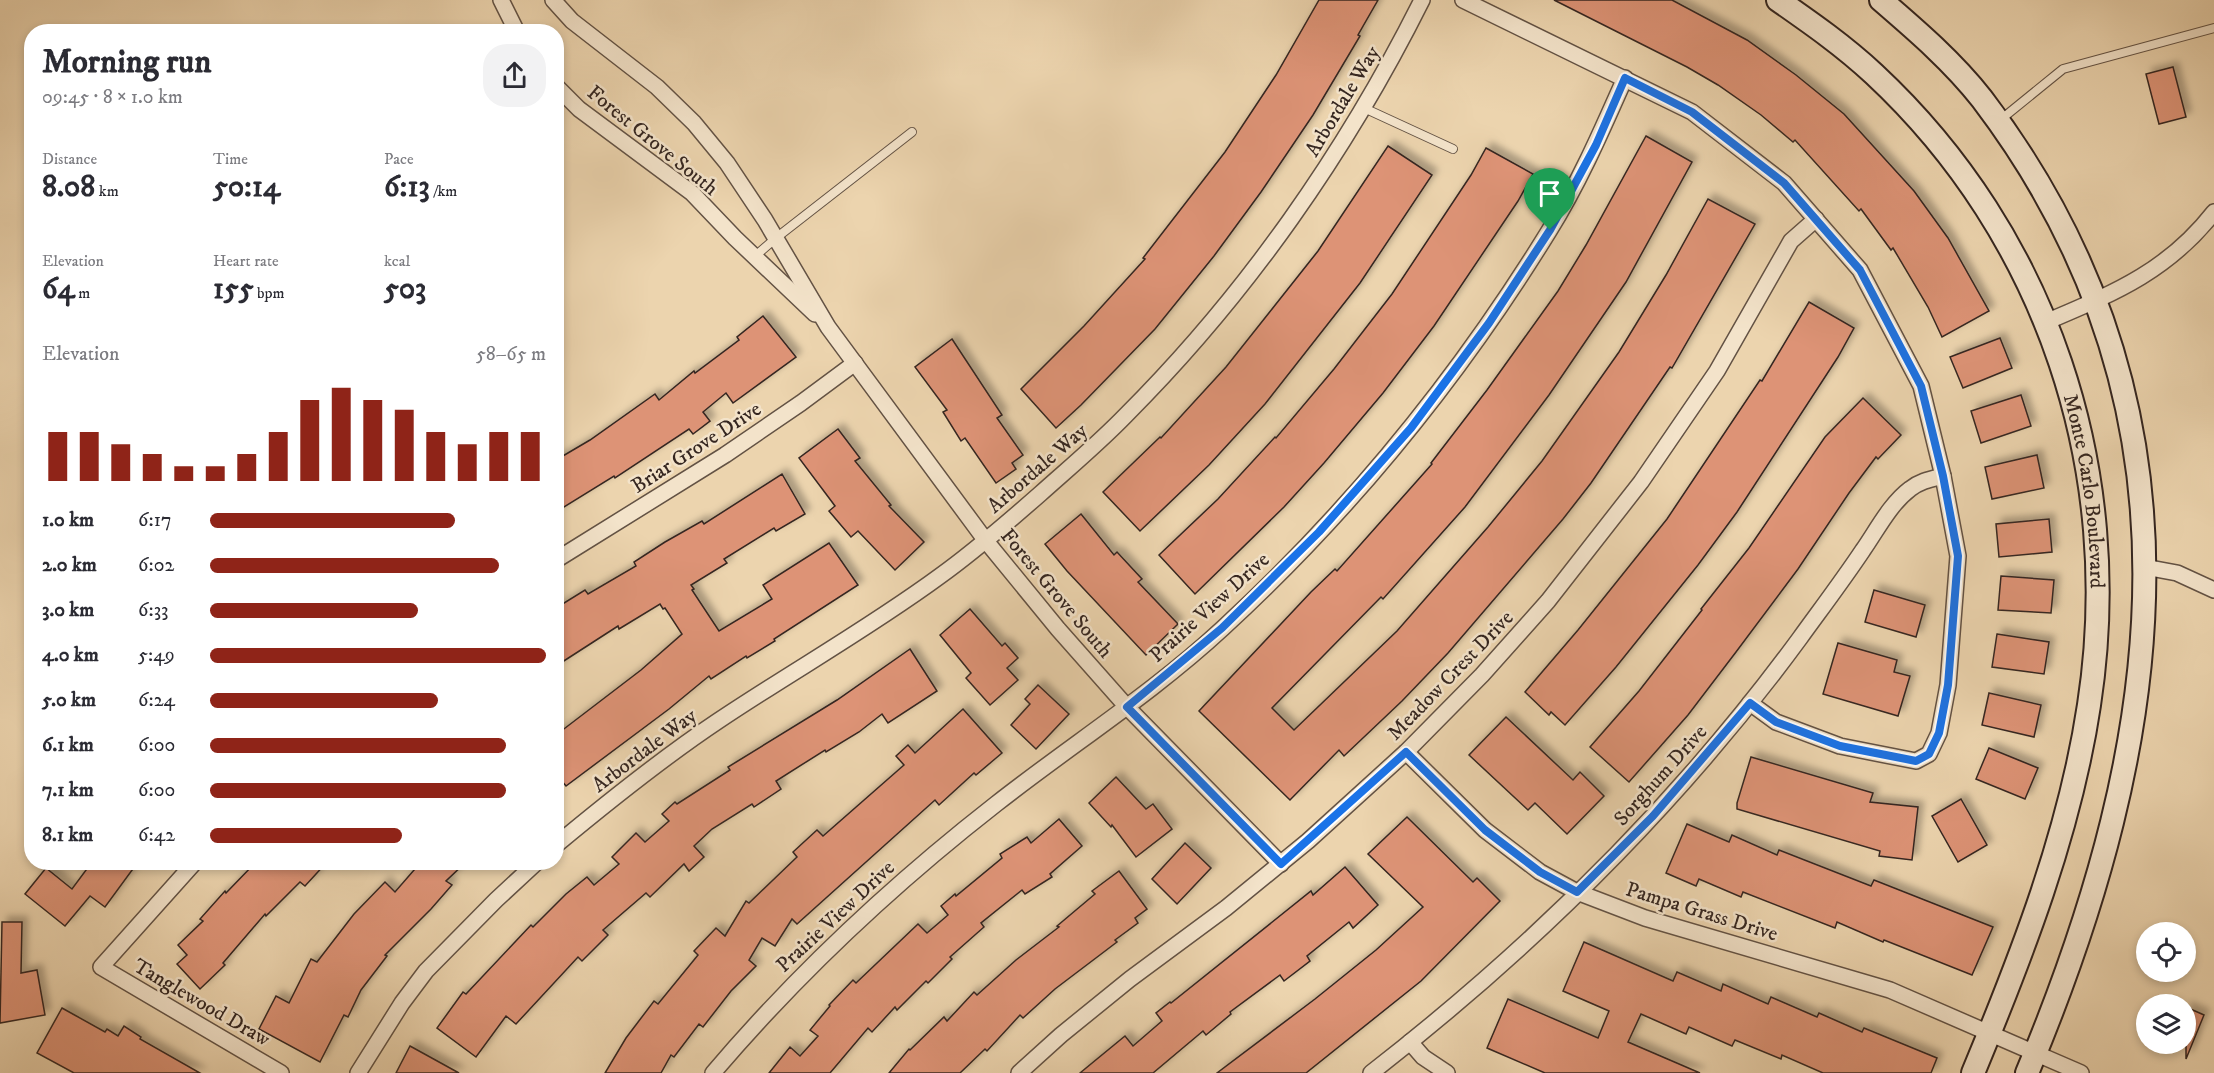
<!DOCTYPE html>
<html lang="en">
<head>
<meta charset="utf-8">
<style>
  body { margin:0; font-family:"IM FELL DW Pica",serif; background:#f2f2f3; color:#2b2b33; height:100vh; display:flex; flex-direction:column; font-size:22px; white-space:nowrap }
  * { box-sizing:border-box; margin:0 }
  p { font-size:20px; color:#7c7c81 }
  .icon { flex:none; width:33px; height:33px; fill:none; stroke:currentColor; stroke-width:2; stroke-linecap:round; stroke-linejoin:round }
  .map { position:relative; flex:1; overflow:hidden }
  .panel { position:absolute; left:24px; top:24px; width:540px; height:846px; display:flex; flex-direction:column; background:#fff; border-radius:24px; box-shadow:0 3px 9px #0003 }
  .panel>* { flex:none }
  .controls { position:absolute; left:2136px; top:922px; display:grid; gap:12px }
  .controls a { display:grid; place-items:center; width:60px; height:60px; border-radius:50%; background:#fff; box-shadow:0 3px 9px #0003; font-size:30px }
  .pin { position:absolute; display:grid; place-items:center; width:51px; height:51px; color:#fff; margin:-62px -26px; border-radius:50% 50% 50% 0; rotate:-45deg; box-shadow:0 0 6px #0007 }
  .pin .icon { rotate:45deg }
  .round { display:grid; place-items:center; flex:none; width:63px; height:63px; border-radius:24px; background:#f2f2f3 }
  .overview { display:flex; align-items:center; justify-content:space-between; height:102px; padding:0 18px }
  h1 { font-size:33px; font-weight:700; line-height:45px }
  .stats { display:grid; grid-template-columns:repeat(3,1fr); gap:9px; height:102px; padding:6px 18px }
  .stats div { display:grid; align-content:center }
  .stats b { font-size:30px; font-weight:700 }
  .stats small { font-size:16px; font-weight:400 }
  .stats p { font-size:16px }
  .chart { height:168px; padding:12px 18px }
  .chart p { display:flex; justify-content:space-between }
  .chart svg { width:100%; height:108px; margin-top:6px; stroke:#8f2418; stroke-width:6 }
  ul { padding:0 18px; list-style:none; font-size:20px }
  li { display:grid; grid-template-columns:96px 72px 1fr; align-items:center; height:45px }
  li i { height:15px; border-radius:8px; background:#8f2418 }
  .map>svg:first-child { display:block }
  .building { fill:#dd9376; stroke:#352620; stroke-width:1.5; filter:url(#shadow) }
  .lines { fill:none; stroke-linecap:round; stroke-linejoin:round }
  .lane-casing { stroke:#635244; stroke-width:10 }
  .street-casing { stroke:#635244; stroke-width:18 }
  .secondary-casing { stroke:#352620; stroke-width:26 }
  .lane { stroke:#f3e3ca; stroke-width:8 }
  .street { stroke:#f3e3ca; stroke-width:15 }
  .secondary { stroke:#f3e3ca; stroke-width:22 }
  .route-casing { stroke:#fff; stroke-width:12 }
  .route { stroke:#1a73e8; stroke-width:8 }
  .labels { text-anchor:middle; stroke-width:5; stroke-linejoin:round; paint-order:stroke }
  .street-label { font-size:21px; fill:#352620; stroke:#f3e3ca }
</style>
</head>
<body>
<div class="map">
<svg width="2214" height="1073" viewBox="0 0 2214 1073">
  <defs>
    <filter id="shadow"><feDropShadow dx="5.5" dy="-5.5" stdDeviation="3" flood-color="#0004"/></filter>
  </defs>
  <rect width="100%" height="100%" fill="#ecd4ae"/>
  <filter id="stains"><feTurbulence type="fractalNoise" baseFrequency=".00333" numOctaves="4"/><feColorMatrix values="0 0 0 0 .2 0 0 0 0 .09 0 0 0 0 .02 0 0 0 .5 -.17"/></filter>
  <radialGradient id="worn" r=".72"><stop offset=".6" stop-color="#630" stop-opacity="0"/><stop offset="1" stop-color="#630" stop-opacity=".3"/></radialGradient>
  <g class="building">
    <path d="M1319 0H1378L1358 35 1360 36 1313 115 1261 192 1214 256 1155 329 1081 405 1056 428 1021 389 1084 326 1145 259 1143 258 1225 152 1276 75Z"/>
    <path d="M1554 0H1672L1747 40 1796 75 1844 114 1914 191 1948 238 1989 311 1942 337 1928 307 1893 248 1891 250 1861 209 1859 211 1795 140 1793 142 1761 115 1718 85 1687 67Z"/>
    <path d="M2173 67 2186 117 2159 124 2146 74Z"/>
    <path d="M1646 136 1692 162 1626 282 1549 395 1465 507 1383 599 1381 597 1272 708 1294 730 1397 631 1488 527 1542 461 1619 352 1666 275 1708 199 1755 224 1672 368 1670 367 1591 483 1563 519 1448 653 1402 701 1344 756 1339 750 1290 800 1199 711 1311 592 1335 569 1337 571 1432 464 1431 463 1487 390 1558 291 1586 245Z"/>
    <path d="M1388 146 1432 175 1360 283 1265 404 1209 465 1140 531 1103 492 1160 437 1161 438 1226 367 1318 251Z"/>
    <path d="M1486 148 1533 174 1518 201 1434 326 1383 393 1324 463 1284 507 1195 594 1159 555 1218 499 1275 437 1276 438 1334 369 1392 294 1471 175Z"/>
    <path d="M1809 302 1854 328 1838 357 1737 512 1698 565 1616 667 1565 725 1551 712 1549 715 1525 692 1578 630 1667 519 1760 380 1762 381Z"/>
    <path d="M763 316 796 357 733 403 726 393 703 412 710 421 693 434 689 429 615 478 614 476 556 512V460L590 440 655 394 659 400 694 371 695 373 739 340 737 337Z"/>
    <path d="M2000 338 2012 368 1963 388 1950 357Z"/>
    <path d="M952 339 1002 415 997 418 1023 455 1012 463 1016 469 996 483 965 438 961 441 943 412 947 410 915 367Z"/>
    <path d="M2021 395 2031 426 1981 443 1971 411Z"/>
    <path d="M1863 398 1901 435 1878 459 1876 457 1849 493 1798 569 1736 652 1688 715 1629 782 1590 747 1639 691 1702 610 1701 609 1749 548 1825 437Z"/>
    <path d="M838 429 860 458 855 461 891 505 889 506 924 542 895 570 858 531 851 537 829 511 835 506 799 458Z"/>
    <path d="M2037 455 2044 488 1992 499 1985 467Z"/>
    <path d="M782 474 805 514 776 531 774 528 724 559 727 563 691 585 694 589 692 590 719 631 772 599 763 585 829 543 858 585 774 639 775 641 747 658 746 656 711 679 709 676 669 709 566 786 556 774V735L641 670 682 634 665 608 663 609 660 604 619 629 618 626 556 666V608L585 590 588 594 636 566 634 562 665 542 702 521 704 524Z"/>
    <path d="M1081 514 1114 555 1117 552 1142 579 1138 582 1178 624 1146 655 1067 571 1045 544Z"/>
    <path d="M2049 519 2052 552 1999 557 1996 524Z"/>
    <path d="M2001 576 2054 580 2051 613 1998 610Z"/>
    <path d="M1874 590 1925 605 1916 637 1865 622Z"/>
    <path d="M970 609 1002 646 1005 643 1018 658 1007 668 1018 680 990 705 966 678 971 673 940 635Z"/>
    <path d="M1997 634 2049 642 2044 674 1992 667Z"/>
    <path d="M1838 643 1897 660 1894 672 1910 676 1898 716 1823 694Z"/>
    <path d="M910 649 937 691 888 723 882 714 859 732 826 752 825 750 776 781 781 789 754 807 752 804 712 829 694 846 704 857 689 871 684 864 650 897 646 893 603 930 608 935 582 961 578 957 516 1024 506 1016 476 1057 437 1028 463 992 466 994 531 925 533 927 566 894 587 877 594 885 619 864 612 857 636 833 645 842 669 821 662 814 675 802 677 804 730 770 728 767 837 700Z"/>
    <path d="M1038 685 1069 714 1036 749 1011 725 1030 704 1025 699Z"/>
    <path d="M1989 693 2041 705 2034 737 1982 725Z"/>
    <path d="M963 709 1002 753 976 775 974 773 939 805 935 800 797 924 792 919 775 946 762 938 749 960 756 966 731 991 703 1027 699 1024 674 1057 671 1055 661 1073H605L626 1038 654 1001 658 1004 698 955 694 951 716 928 725 936 746 901 749 903 797 857 793 852 817 830 823 836 904 765 896 756 908 745 915 753Z"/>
    <path d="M1506 717 1573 780 1580 772 1604 796 1567 834 1535 803 1528 810 1469 755Z"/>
    <path d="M1989 748 2038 768 2025 799 1976 779Z"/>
    <path d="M1751 757 1873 793 1870 802 1918 807 1912 860 1879 856 1880 851 1737 809V803Z"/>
    <path d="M1116 777 1146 809 1153 804 1172 829 1136 857 1112 825 1111 827 1089 803Z"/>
    <path d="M1961 799 1987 845 1958 862 1932 816Z"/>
    <path d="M1407 817 1473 882 1477 878 1500 901 1421 981 1306 1073H1217L1315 999 1376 950 1423 907 1368 854Z"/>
    <path d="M1059 819 1082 846 1050 874 1052 877 1025 894 1022 890 981 923 984 927 950 957 952 959 928 983 926 981 897 1010 895 1007 872 1032 868 1028 830 1073H769L790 1047 800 1056 818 1036 810 1030 830 1006 829 1005 853 980 856 983 918 924 927 933 948 915 941 906 955 894 956 896 1002 858 1000 854 1027 837 1031 843Z"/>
    <path d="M1687 824 1729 842 1732 835 1777 855 1779 850 1871 886 1874 880 1993 927 1972 975 1884 940 1883 942 1837 922 1835 928 1743 892 1741 897 1699 879 1696 886 1666 873Z"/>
    <path d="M1185 843 1211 868 1177 904 1152 879Z"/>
    <path d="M92 862H138L105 907 90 896 65 926 25 894 46 868 72 889Z"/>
    <path d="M256 862H327L305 886 300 882 266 916 265 914 223 963 225 965 200 989 177 964 187 955 178 945 203 921 200 919 225 891 226 893Z"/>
    <path d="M421 862H466L446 881 452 885 431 909 385 955 387 956 361 990 348 1017 344 1015 320 1062 259 1029 276 996 289 1003 311 959 317 962 354 914 385 882 395 892Z"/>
    <path d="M1345 867 1378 905 1353 928 1349 922 1307 956 1310 961 1284 981 1280 975 1230 1012 1231 1014 1206 1035 1203 1031 1153 1073H1080L1125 1036 1133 1046 1162 1021 1156 1013 1170 1002 1171 1003 1311 891 1313 895Z"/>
    <path d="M1119 871 1147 909 1135 918 1138 923 1115 940 1117 942 1055 989 1023 1018 1020 1015 987 1051 985 1049 960 1073H889L909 1049 910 1050 944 1017 947 1021 974 992 977 995 1016 960 1059 927 1057 926 1095 894 1092 891Z"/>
    <path d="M2 922H22L21 973 37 970 45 1015 0 1023Z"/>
    <path d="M1584 942 1673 981 1677 972 1721 991 1723 984 1768 1004 1771 997 1817 1017 1819 1013 1862 1032 1864 1028 1937 1058 1931 1073H1823L1782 1055 1781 1059 1735 1040 1732 1046 1689 1027 1686 1034 1641 1014 1628 1042 1700 1073H1545L1487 1048 1508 999 1598 1038 1609 1011 1563 991Z"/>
    <path d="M2186 1007 2204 1015 2186 1059Z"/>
    <path d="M62 1008 105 1032 107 1029 118 1036 124 1026 141 1037 140 1039 200 1073H74L37 1053Z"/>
    <path d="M410 1046 459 1073H396Z"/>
  </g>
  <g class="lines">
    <defs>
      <g id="lane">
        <path d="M1364 108 1453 149"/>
        <path d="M1999 121 2063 69 2214 28"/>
        <path d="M754 257 776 238 912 132"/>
      </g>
      <g id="street">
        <path d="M501 0 517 32"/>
        <path d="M553 0 572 21 657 87 694 123 727 163 765 220 828 327 986 541 1058 629 1127 707 1281 864"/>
        <path d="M1463 0 1692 112 1784 183 1860 270 1921 386 1943 476 1958 556 1948 685 1939 733 1929 754 1916 761 1840 746 1776 722 1750 703"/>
        <path d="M556 86 579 109 692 193 735 238 815 314"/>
        <path d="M2046 322C2114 293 2167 272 2214 212"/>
        <path d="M556 560 725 455 801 403 855 363"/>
        <path d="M2150 568 2177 573 2214 590"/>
        <path d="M1406 752 1485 830 1540 872 1577 892 1645 918 1890 990 2081 1073"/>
        <path d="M556 845C609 801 661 759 718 721 791 672 868 629 940 576 975 551 1007 523 1040 494 1069 468 1099 443 1126 415 1246 295 1346 152 1422 0"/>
        <path d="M195 862 101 967 281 1073"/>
        <path d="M1410 1042 1423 1057 1447 1073"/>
        <path d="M358 1073 402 1003 426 971 496 900 537 862"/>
        <path d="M713 1073C799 972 891 886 996 804 1071 745 1153 693 1223 628 1349 512 1459 377 1549 231 1579 183 1602 130 1625 78"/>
        <path d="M1019 1073 1061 1035 1130 979 1226 908 1308 841 1406 752 1482 675 1548 601 1641 482 1717 371 1791 241 1816 219"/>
        <path d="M1371 1073C1532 948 1679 803 1800 638 1821 609 1843 580 1863 550 1877 530 1890 504 1910 489 1920 481 1931 479 1943 476"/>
      </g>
      <g id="secondary">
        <path id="s1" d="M1778 0C1811 23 1844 46 1874 74 2048 236 2125 471 2089 705 2070 832 2022 955 1973 1073"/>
        <path d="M1881 0C1917 31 1953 62 1982 99 2214 404 2168 737 2027 1073"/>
      </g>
    </defs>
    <use href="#lane" class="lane-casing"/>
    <use href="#street" class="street-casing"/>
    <use href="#secondary" class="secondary-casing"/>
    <use href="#lane" class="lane"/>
    <use href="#street" class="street"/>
    <use href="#secondary" class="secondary"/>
  </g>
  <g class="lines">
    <defs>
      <path id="route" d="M1625 78 1692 112 1784 183 1860 270 1921 386 1943 476 1958 556 1948 685 1939 733 1929 754 1916 761 1840 746 1776 722 1750 703 1653 816 1577 892 1540 872 1485 830 1406 752 1281 864 1127 707 1222 628 1319 532 1411 428 1489 323 1550 230 1596 145Z"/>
    </defs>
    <use href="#route" class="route-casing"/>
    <use href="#route" class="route"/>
  </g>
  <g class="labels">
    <g class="street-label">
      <text transform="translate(1342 101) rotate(-59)" y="7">Arbordale Way</text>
      <text transform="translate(653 140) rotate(39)" y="7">Forest Grove South</text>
      <text transform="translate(696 447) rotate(-33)" y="7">Briar Grove Drive</text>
      <text transform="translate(1037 468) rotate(-41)" y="7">Arbordale Way</text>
      <text dy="7" stroke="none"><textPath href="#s1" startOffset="600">Monte Carlo Boulevard</textPath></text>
      <text transform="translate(1057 593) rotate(50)" y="7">Forest Grove South</text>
      <text transform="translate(1209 607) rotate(-42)" y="7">Prairie View Drive</text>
      <text transform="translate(1450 675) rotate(-46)" y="7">Meadow Crest Drive</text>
      <text transform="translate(644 750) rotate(-37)" y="7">Arbordale Way</text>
      <text transform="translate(1660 775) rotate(-48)" y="7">Sorghum Drive</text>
      <text transform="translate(1702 911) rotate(17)" y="7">Pampa Grass Drive</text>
      <text transform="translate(835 916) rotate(-43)" y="7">Prairie View Drive</text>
      <text transform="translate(202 1002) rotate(30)" y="7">Tanglewood Draw</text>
    </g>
  </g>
  <rect width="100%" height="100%" filter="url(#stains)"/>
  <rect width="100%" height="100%" fill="url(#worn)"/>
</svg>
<div class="controls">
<a><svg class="icon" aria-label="locate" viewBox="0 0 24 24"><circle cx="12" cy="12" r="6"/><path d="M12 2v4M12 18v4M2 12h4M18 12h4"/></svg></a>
<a><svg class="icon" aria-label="layers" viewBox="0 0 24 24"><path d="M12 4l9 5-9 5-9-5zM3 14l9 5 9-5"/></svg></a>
</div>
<div class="pin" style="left:1550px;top:230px;background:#1e9e55"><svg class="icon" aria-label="arrive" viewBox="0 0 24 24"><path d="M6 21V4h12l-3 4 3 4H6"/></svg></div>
<section class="panel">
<div class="overview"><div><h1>Morning run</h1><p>09:45 · 8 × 1.0 km</p></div><a class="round"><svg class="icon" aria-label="share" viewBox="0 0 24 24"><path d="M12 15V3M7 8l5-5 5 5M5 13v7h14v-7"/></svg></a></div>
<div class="stats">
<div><p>Distance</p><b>8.08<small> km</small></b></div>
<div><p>Time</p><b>50:14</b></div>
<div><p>Pace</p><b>6:13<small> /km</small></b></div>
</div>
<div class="stats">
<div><p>Elevation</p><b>64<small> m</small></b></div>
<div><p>Heart rate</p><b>155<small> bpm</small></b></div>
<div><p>kcal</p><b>503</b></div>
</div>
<div class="chart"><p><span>Elevation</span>58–65 m</p>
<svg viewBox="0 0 160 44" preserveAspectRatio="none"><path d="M5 44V24M15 44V24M25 44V29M35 44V33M45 44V38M55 44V38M65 44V33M75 44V24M85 44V11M95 44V6M105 44V11M115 44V15M125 44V24M135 44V29M145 44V24M155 44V24"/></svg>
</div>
<ul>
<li><b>1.0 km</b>6:17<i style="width:73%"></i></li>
<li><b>2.0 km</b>6:02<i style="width:86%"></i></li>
<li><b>3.0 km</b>6:33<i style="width:62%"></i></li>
<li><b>4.0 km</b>5:49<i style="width:100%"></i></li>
<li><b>5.0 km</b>6:24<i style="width:68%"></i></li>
<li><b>6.1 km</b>6:00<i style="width:88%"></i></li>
<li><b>7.1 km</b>6:00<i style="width:88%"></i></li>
<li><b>8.1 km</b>6:42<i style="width:57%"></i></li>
</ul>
</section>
</div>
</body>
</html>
